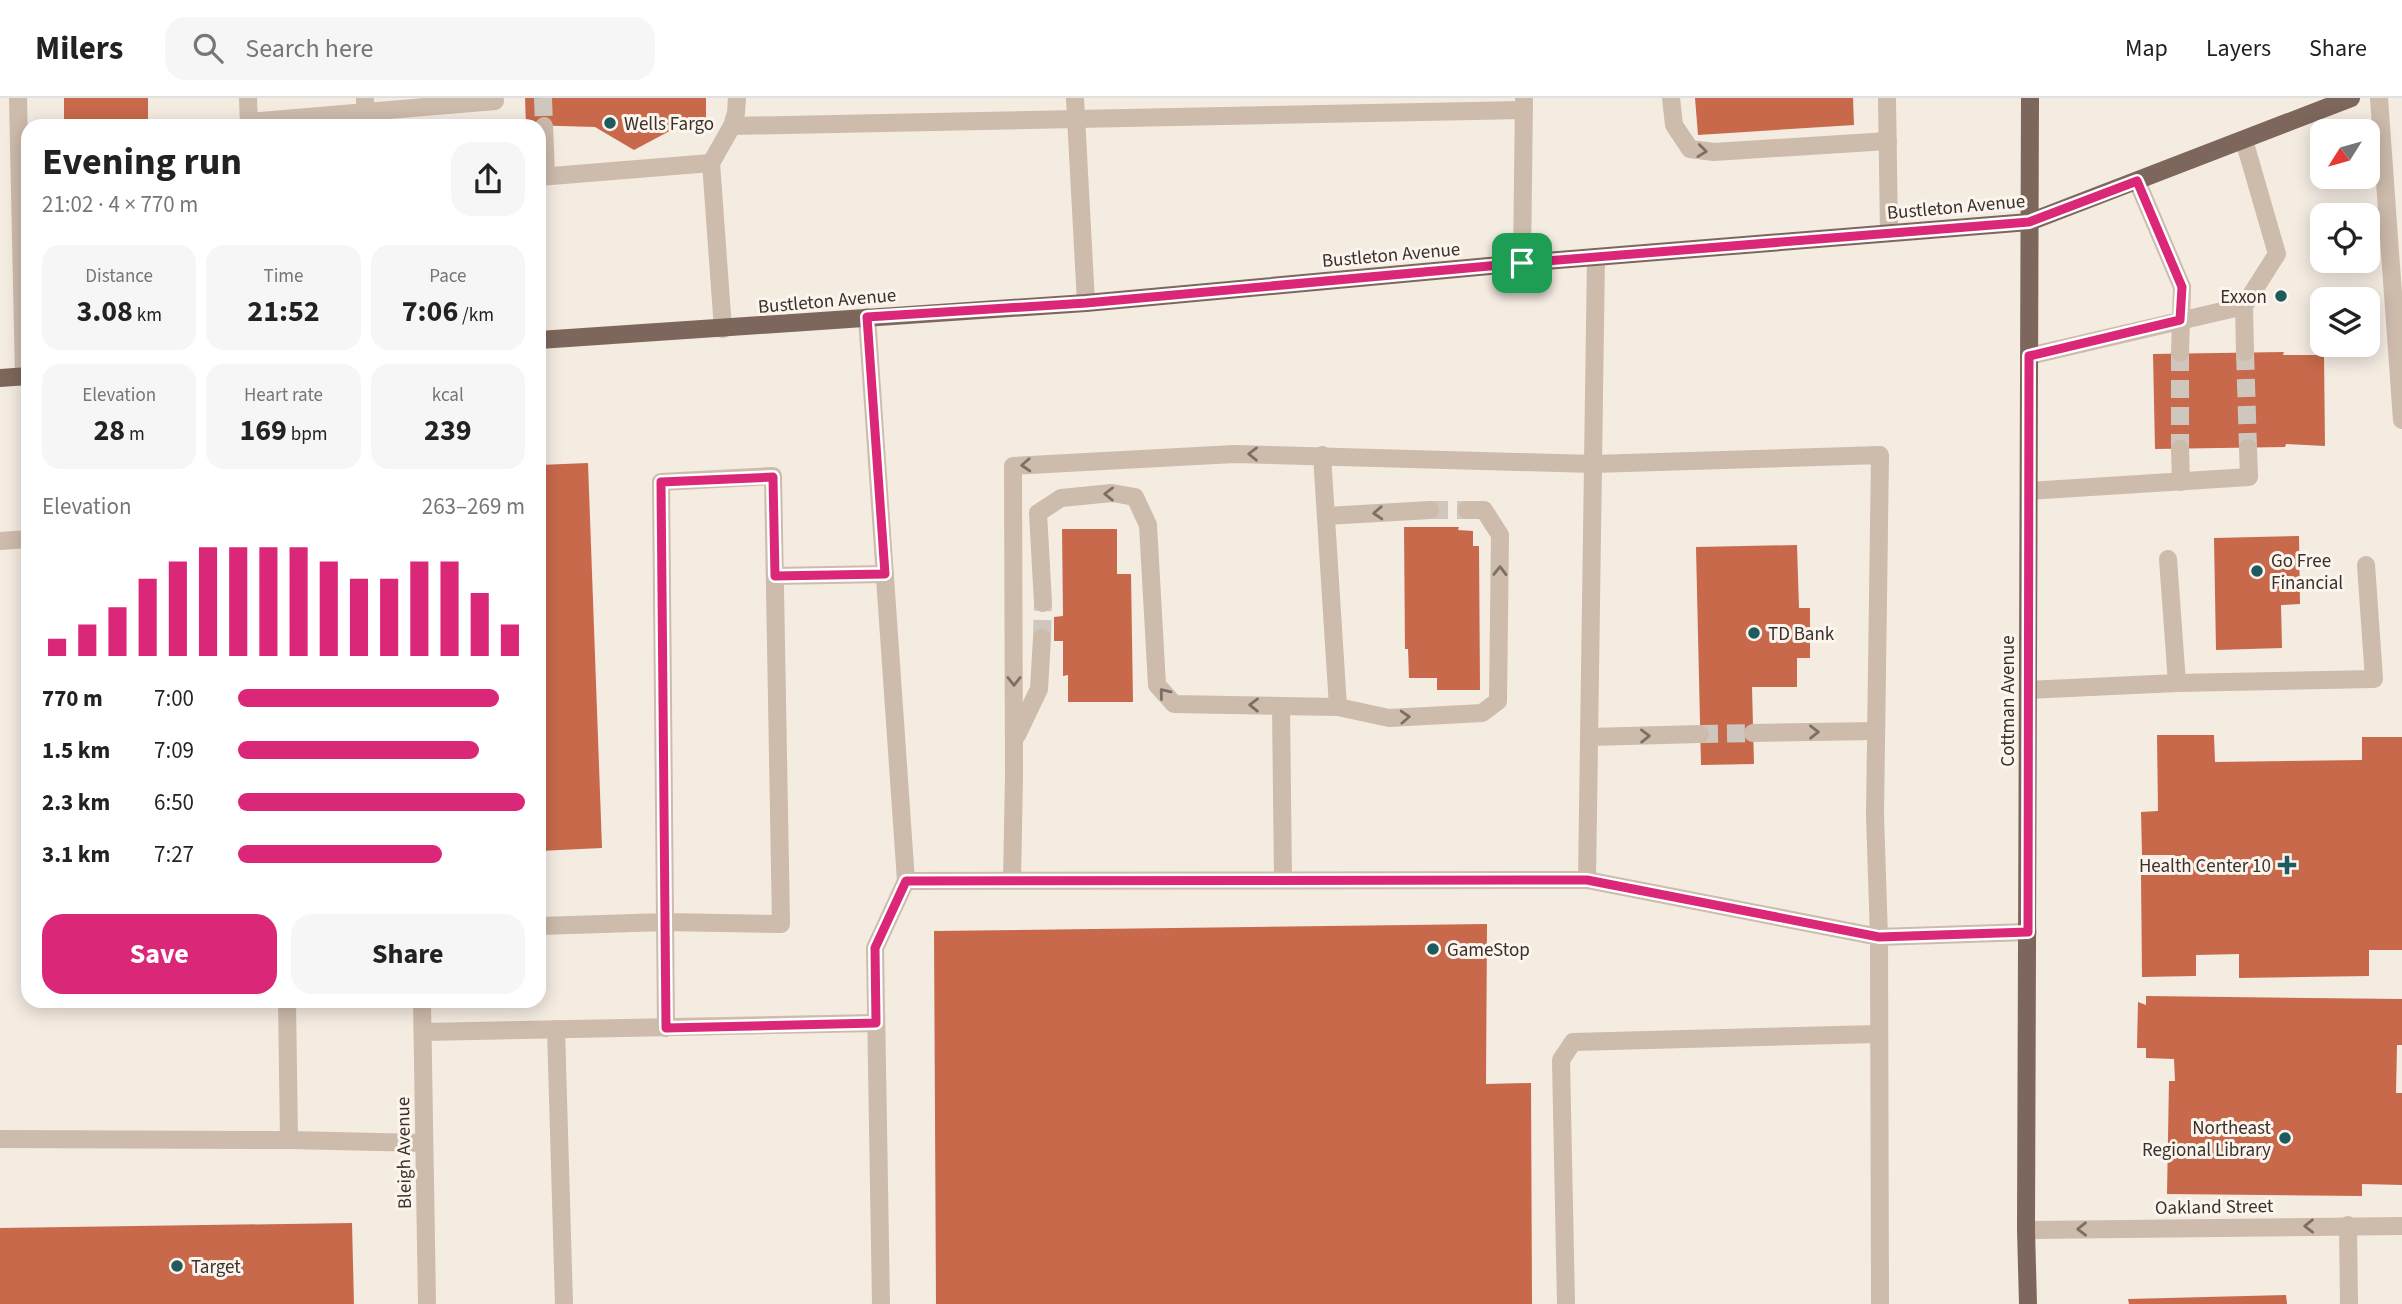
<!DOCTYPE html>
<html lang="en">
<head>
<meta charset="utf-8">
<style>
  body { margin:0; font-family:"Source Sans 3",sans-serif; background:#f6f6f6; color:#222; height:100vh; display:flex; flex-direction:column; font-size:26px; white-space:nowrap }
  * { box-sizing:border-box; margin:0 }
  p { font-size:23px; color:#767676 }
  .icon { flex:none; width:38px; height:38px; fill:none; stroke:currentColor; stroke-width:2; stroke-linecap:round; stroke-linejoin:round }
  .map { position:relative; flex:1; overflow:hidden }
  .sheet { position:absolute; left:21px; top:21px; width:525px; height:889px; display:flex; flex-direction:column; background:#fff; border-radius:21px; box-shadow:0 4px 18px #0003 }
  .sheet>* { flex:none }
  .needle { width:46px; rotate:233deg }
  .tools { position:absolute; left:2310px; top:21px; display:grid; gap:14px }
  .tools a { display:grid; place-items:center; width:70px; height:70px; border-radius:14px; background:#fff; box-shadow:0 4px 18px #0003; font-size:35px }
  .pin { position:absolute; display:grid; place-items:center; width:60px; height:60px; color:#fff; margin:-30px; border-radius:14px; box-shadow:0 4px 10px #0006 }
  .round { display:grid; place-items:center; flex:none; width:74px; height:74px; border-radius:21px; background:#f6f6f6 }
  .summary { display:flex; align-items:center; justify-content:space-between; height:119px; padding:0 21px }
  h1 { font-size:38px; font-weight:700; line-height:52px }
  .stats { display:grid; grid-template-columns:repeat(3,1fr); gap:10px; height:119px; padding:7px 21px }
  .stats div { display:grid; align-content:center; border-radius:18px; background:#f6f6f6; text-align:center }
  .stats b { font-size:30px; font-weight:700 }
  .stats small { font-size:19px; font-weight:400 }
  .stats p { font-size:19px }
  .chart { height:196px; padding:14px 21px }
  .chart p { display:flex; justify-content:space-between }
  .chart svg { width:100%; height:126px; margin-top:7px; stroke:#db2777; stroke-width:6 }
  .button { display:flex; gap:14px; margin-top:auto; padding:14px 21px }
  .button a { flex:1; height:80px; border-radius:21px; background:#db2777; color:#fff; font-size:28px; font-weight:700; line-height:80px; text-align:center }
  .button a+a { background:#f6f6f6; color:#222 }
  ul { padding:0 21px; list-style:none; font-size:23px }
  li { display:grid; grid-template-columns:112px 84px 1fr; align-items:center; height:52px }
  li i { height:18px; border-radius:9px; background:#db2777 }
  header { display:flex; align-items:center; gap:42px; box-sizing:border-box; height:98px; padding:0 35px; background:#fff; border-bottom:2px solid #e0e0e0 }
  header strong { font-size:33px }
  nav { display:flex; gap:38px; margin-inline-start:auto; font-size:24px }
  .search { width:490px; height:63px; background:#f6f6f6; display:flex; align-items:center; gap:18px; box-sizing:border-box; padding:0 24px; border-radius:21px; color:#767676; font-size:26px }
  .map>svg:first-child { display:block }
  .building { fill:#c8694b }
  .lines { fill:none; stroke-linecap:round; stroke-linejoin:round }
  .minor-tunnel { stroke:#cfc6bd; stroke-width:18; stroke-dasharray:18 9; stroke-linecap:butt }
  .minor { stroke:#cdbbac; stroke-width:18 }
  .major { stroke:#7d675c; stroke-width:18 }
  .oneway { stroke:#7d6f65 }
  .route-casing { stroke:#fff; stroke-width:14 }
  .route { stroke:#db2777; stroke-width:9 }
  .poi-dot { fill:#1f5a5e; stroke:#fbf5ee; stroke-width:2.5 }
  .labels { text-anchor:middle; stroke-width:6; stroke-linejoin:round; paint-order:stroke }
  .poi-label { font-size:19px; fill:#3b302b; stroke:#fbf5ee; text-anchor:start }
  .street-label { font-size:19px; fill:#3b302b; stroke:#fbf5ee }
</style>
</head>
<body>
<header>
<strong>Milers</strong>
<div class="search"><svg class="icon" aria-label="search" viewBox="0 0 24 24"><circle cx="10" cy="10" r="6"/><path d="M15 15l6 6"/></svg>Search here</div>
<nav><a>Map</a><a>Layers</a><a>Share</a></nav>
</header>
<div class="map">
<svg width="2402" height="1206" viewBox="0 0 2402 1206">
  <rect width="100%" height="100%" fill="#f4ebe1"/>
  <g class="building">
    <rect x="64" y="0" width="84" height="28"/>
    <path d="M525 0H706V22L679 28 634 52 595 29 526 27Z"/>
    <path d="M1695 0H1853L1854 27 1698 37Z"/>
    <path d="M2284 254 2283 257H2324L2325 348 2286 346 2285 349 2155 351 2153 256Z"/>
    <path d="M588 365 602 750 539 753V367Z"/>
    <path d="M1404 429H1459L1458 432 1473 433V448H1479L1480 592H1437V580H1409L1408 551H1405Z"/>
    <path d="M1062 431H1117V476H1131L1133 604H1068V577L1063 578V543H1054V519L1063 518Z"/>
    <path d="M2299 438 2300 506 2281 507 2282 550 2216 552 2214 440Z"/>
    <path d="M1797 447 1799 510H1810V560H1797V589H1752L1754 666 1701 667 1696 449Z"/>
    <path d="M2157 637H2214L2215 664 2362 662V639H2402V852H2369V878L2239 880V856L2196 857V878L2142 879 2141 777H2172L2171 757H2142L2141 714 2158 713Z"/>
    <path d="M1487 826 1486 986 1531 985 1532 1206H936L934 833Z"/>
    <path d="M2146 898 2402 901V947H2397L2396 995H2402V1087L2362 1086V1098L2167 1096 2169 983H2175L2174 961 2146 960V950H2137L2138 904 2146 907Z"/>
    <path d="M352 1125 354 1206H0V1130Z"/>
    <path d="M2286 1197 2287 1206H2129L2128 1201Z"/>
  </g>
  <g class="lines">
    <g class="minor-tunnel">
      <path d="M543 0 544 28"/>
      <path d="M2245 254 2248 350"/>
      <path d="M2180 255V351"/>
      <path d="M1430 412H1467"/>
      <path d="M1042 540 1043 505"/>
      <path d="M1700 636 1753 635"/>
    </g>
    <g class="minor">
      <path d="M18 0 24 279"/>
      <path d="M248 0 249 28"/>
      <path d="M365 0 366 28"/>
      <path d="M1075 0 1086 205"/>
      <path d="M1671 0 1674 27 1690 51 1714 54 1888 43"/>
      <path d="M1887 0 1889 135"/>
      <path d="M2379 0 2402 322"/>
      <path d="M249 24 495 3"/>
      <path d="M544 28 546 78"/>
      <path d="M732 28 1523 12"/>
      <path d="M2244 42 2277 156 2244 208 2245 254"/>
      <path d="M539 79 711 65"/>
      <path d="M2137 83 2182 189 2180 255"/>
      <path d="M1522 165 1524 0"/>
      <path d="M867 219 906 783 875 850 881 1206"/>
      <path d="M723 231 711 65 732 28 736 15 737 0"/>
      <path d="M2029 258 2244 208"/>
      <path d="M2180 351 2181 384"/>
      <path d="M2029 393 2249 379 2248 350"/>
      <path d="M1326 418 1430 412"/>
      <path d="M0 443 28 441"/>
      <path d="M775 478 885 476"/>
      <path d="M1043 505 1038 415 1061 400 1112 395 1135 399 1148 427 1157 587 1174 606 1281 608"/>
      <path d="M2177 585 2374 581 2366 467"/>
      <path d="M2028 592 2177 585 2168 461"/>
      <path d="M1338 609 1389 620 1482 615 1498 603 1500 437 1484 412H1467"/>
      <path d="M1753 635 1876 633"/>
      <path d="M1017 637 1039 591 1042 540"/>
      <path d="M1589 639 1700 636"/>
      <path d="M1012 782 1014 678 1013 368 1234 356 1593 366 1880 357 1875 717 1879 839 1880 1206"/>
      <path d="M1283 782 1281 608 1338 609 1322 357"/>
      <path d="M1587 782 1596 159"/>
      <path d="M906 783 1587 782 1879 839 2028 834"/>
      <path d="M539 828 665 824 781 826 773 378 661 384 666 930"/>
      <path d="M287 903 289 1042"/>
      <path d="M422 903 427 1206"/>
      <path d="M556 931 564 1206"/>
      <path d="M423 934 876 925"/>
      <path d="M0 1041 289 1042 423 1045"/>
      <path d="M2348 1127 2349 1206"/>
      <path d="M2026 1132 2402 1128"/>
      <path d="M1566 1206 1561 962 1573 944 1877 936"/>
    </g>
    <g class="major">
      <path d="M539 242 1086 205 1522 165 2029 124 2351 0"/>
      <path d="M0 280 28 278"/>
      <path d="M2028 1206 2026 1132 2030 0"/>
    </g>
  </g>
  <defs><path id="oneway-chevron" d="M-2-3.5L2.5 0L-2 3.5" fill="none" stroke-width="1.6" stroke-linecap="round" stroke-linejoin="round" transform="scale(1.75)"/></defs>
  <g class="oneway">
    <use href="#oneway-chevron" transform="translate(1702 53) rotate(7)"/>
    <use href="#oneway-chevron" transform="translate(1253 356) rotate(-179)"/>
    <use href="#oneway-chevron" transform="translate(1026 367) rotate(177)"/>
    <use href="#oneway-chevron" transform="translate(1109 396) rotate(-179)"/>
    <use href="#oneway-chevron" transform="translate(1378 415) rotate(177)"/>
    <use href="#oneway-chevron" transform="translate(1500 473) rotate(-89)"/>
    <use href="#oneway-chevron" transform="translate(1014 583) rotate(90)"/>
    <use href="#oneway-chevron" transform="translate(1164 595) rotate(-129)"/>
    <use href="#oneway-chevron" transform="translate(1254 607) rotate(-179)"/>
    <use href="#oneway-chevron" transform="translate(1405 619) rotate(-3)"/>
    <use href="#oneway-chevron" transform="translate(1814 634) rotate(-1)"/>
    <use href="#oneway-chevron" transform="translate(1645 638) rotate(-1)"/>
    <use href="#oneway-chevron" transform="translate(2309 1128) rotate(179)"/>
    <use href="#oneway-chevron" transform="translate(2082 1131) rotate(179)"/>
  </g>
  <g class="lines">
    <defs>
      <path id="route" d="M2137 83 2182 189 2180 222 2029 258 2028 834 1879 839 1587 782 906 783 875 850 876 925 666 930 661 384 773 379 775 478 885 476 867 219 1086 205 1522 165 2029 124Z"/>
    </defs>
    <use href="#route" class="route-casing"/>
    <use href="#route" class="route"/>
  </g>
  <g class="poi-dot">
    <circle cx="610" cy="25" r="7"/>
    <circle cx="2281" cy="198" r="7"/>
    <circle cx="2257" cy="473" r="7"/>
    <circle cx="1754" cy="535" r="7"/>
    <path d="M2283.5 756.5h7v7h7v7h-7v7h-7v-7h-7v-7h7z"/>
    <circle cx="1433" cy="851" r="7"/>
    <circle cx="2285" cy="1040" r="7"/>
    <circle cx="177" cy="1168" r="7"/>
  </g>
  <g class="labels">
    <g class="poi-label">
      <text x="624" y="32">Wells Fargo</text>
      <text x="2267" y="205" text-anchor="end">Exxon</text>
      <text x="2271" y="469">Go Free<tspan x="2271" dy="22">Financial</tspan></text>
      <text x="1768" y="542">TD Bank</text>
      <text x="2271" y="774" text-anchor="end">Health Center 10</text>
      <text x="1447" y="858">GameStop</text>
      <text x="2271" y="1036" text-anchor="end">Northeast<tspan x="2271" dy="22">Regional Library</tspan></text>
      <text x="191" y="1175">Target</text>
    </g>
    <g class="street-label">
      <text transform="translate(1956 108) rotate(-5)" y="7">Bustleton Avenue</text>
      <text transform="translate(1391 156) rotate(-5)" y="7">Bustleton Avenue</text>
      <text transform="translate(827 202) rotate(-5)" y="7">Bustleton Avenue</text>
      <text transform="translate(2007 603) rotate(-90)" y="7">Cottman Avenue</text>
      <text transform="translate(403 1055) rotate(-91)" y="7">Bleigh Avenue</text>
      <text transform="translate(2214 1108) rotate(-1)" y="7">Oakland Street</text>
    </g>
  </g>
</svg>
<div class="tools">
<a><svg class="needle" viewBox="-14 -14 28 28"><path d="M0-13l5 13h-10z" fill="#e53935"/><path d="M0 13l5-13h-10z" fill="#767676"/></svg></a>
<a><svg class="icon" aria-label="locate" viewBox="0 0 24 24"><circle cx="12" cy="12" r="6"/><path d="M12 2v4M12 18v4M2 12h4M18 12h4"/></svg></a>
<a><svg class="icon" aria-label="layers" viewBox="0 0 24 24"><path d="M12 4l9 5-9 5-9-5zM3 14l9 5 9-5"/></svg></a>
</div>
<div class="pin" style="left:1522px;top:165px;background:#1e9e55"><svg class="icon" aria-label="arrive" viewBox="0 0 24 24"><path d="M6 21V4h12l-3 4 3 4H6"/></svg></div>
<section class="sheet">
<div class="summary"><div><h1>Evening run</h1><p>21:02 · 4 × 770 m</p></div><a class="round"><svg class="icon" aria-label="share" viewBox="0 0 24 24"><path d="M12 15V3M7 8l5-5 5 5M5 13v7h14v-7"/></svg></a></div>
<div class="stats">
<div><p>Distance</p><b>3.08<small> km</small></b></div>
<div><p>Time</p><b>21:52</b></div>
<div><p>Pace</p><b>7:06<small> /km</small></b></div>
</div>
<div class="stats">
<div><p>Elevation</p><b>28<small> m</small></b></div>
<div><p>Heart rate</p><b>169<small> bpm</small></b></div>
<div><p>kcal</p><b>239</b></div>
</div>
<div class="chart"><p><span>Elevation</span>263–269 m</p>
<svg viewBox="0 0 160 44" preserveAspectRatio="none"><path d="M5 44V38M15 44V33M25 44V27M35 44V17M45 44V11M55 44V6M65 44V6M75 44V6M85 44V6M95 44V11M105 44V17M115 44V17M125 44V11M135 44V11M145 44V22M155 44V33"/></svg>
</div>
<ul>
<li><b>770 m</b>7:00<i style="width:91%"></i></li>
<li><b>1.5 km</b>7:09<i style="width:84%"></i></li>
<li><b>2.3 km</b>6:50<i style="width:100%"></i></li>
<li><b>3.1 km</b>7:27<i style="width:71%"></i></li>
</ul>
<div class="button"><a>Save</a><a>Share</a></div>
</section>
</div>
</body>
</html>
